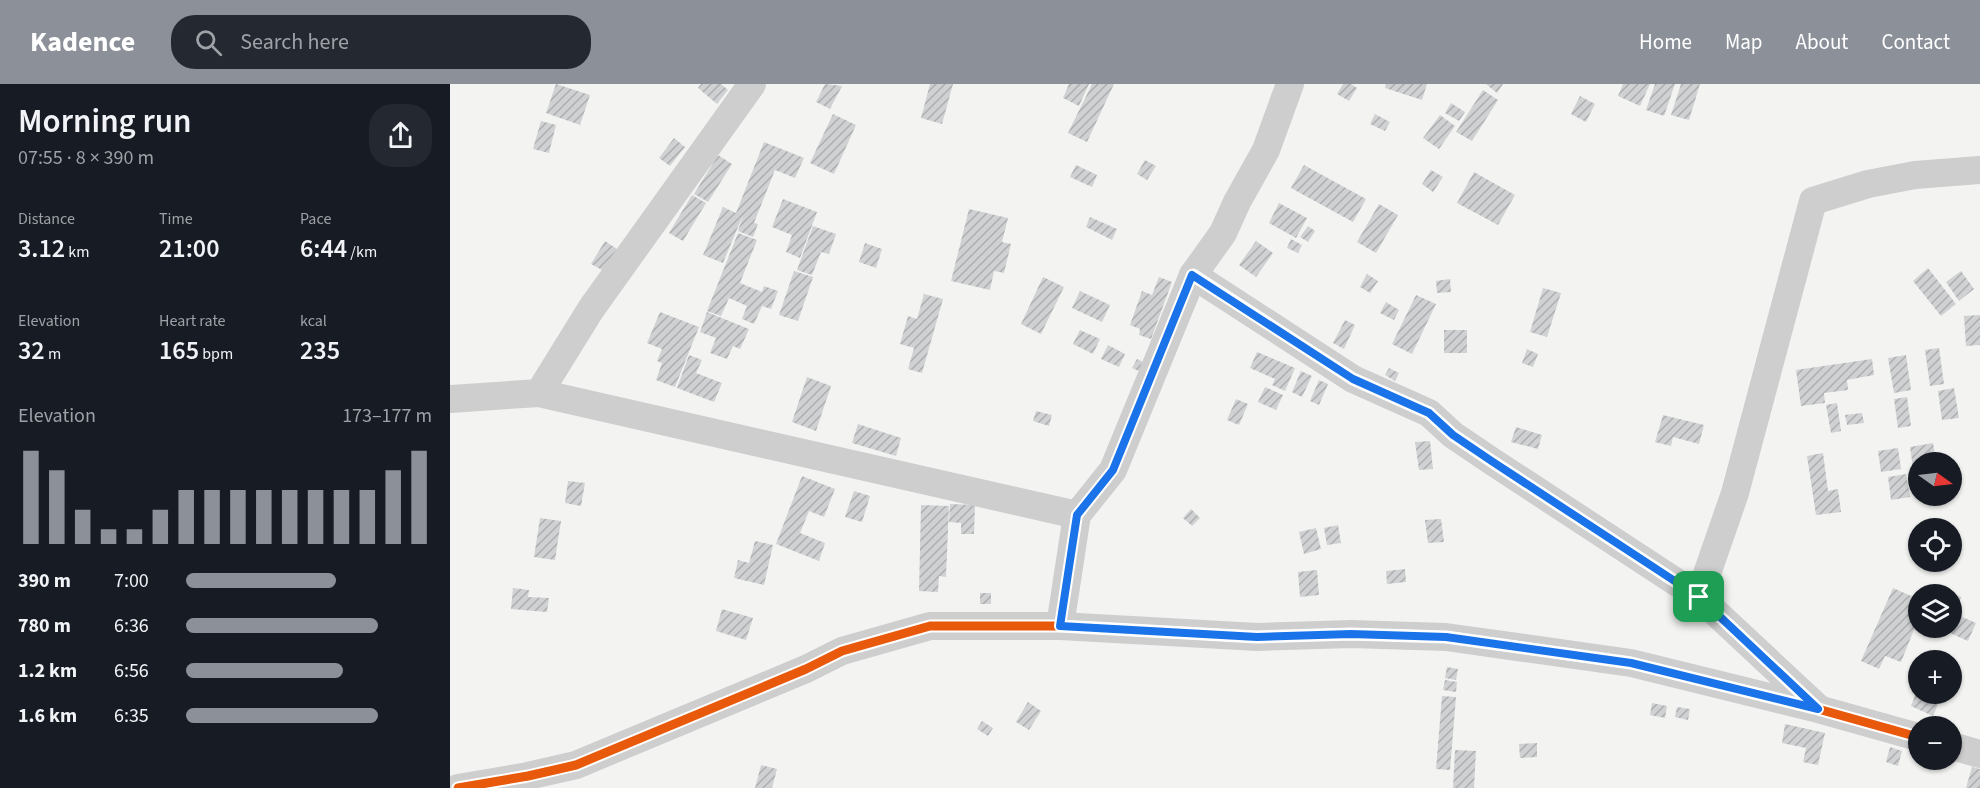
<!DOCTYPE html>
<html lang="en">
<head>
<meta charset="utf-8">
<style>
  body { margin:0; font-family:"Source Sans 3",sans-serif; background:#242831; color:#f1f3f6; height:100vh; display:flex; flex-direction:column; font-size:22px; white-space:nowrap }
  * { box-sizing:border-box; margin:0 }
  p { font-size:20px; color:#9ea1a6 }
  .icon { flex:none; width:33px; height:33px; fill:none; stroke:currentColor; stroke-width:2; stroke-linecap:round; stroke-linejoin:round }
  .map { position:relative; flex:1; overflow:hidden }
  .drawer { display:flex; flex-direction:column; background:#171b24; width:450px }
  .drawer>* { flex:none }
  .needle { width:39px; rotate:104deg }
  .controls { position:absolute; left:1458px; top:368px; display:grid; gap:12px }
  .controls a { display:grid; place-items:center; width:54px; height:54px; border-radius:50%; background:#171b24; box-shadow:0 2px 4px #0004; font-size:30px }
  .pin { position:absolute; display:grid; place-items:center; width:51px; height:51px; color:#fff; margin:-26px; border-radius:12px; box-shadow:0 3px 9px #0006 }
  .round { display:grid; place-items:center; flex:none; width:63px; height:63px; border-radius:24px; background:#242831 }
  .head { display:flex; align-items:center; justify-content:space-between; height:102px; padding:0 18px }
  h1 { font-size:33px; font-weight:600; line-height:45px }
  .stats { display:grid; grid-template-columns:repeat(3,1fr); gap:9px; height:102px; padding:6px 18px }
  .stats div { display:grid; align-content:center }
  .stats b { font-size:26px; font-weight:600 }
  .stats small { font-size:16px; font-weight:400 }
  .stats p { font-size:16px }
  .chart { height:168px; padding:12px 18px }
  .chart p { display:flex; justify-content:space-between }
  .chart svg { width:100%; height:108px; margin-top:6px; stroke:#8c9099; stroke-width:6 }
  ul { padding:0 18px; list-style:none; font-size:20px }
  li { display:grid; grid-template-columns:96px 72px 1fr; align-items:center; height:45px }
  li i { height:15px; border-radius:8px; background:#8c9099 }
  header { display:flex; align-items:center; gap:36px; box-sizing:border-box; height:84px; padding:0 30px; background:#8c9099; color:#fff }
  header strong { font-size:28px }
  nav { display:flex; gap:33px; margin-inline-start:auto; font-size:21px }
  .search { width:420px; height:54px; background:#242831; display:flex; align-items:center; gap:15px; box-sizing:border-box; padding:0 21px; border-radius:24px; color:#9ea1a6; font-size:22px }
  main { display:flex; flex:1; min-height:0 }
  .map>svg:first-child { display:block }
  .building { fill:url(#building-hatch) }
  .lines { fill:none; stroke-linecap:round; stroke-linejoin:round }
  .street { stroke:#cececf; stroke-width:28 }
  .cycleway-casing { stroke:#fff; stroke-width:13 }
  .cycleway { stroke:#e8590c; stroke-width:9 }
  .route-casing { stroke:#fff; stroke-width:12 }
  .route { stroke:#1a73e8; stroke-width:8 }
</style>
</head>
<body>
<header>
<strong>Kadence</strong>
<div class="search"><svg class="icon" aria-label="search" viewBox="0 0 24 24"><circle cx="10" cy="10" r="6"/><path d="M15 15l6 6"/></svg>Search here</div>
<nav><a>Home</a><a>Map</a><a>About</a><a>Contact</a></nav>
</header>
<main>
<section class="drawer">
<div class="head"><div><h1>Morning run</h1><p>07:55 · 8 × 390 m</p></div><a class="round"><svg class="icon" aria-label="share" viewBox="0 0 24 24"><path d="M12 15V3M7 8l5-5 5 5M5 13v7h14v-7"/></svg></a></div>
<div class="stats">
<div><p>Distance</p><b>3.12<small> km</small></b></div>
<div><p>Time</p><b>21:00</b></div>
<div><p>Pace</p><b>6:44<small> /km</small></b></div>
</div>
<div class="stats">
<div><p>Elevation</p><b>32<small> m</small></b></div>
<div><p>Heart rate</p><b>165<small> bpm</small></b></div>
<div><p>kcal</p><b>235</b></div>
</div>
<div class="chart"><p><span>Elevation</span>173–177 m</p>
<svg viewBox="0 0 160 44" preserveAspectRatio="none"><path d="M5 44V6M15 44V14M25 44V30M35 44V38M45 44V38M55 44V30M65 44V22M75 44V22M85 44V22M95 44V22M105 44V22M115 44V22M125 44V22M135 44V22M145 44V14M155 44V6"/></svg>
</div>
<ul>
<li><b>390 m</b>7:00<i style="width:61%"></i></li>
<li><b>780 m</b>6:36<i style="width:78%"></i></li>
<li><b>1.2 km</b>6:56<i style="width:64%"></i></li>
<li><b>1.6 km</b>6:35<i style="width:78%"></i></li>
</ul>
</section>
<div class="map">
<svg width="1530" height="704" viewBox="0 0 1530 704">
  <defs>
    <pattern id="building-hatch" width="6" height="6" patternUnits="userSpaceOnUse" patternTransform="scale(1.5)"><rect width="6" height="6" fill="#d0d1d2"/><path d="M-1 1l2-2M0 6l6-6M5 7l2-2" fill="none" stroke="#acaeb0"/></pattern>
  </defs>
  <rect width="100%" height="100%" fill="#f3f4f2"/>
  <g class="building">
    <path d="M106 0 140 11 130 41 96 29Z"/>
    <path d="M251 0H271L278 6 267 20 248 4Z"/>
    <path d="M375 0 392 2 380 25 366 18Z"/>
    <path d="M480 0H503L492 40 471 34Z"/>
    <path d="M619 0H639L629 22 613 14Z"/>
    <path d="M642 0H664L637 58 618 49Z"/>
    <path d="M893 0H901L907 4 899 17 887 10Z"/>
    <path d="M936 0H977L972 16 935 4Z"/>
    <path d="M1036 0H1053L1047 9Z"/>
    <path d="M1173 0H1200L1190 22 1168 12Z"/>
    <path d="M1205 0H1225L1214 32 1196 26Z"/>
    <path d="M1231 0H1250L1239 36 1221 31Z"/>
    <path d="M1033 6 1048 16 1022 57 1006 48Z"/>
    <path d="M1130 12 1145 20 1136 38 1121 30Z"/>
    <path d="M1001 19 1015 28 1009 37 995 29Z"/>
    <path d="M383 30 406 41 384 90 360 79Z"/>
    <path d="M925 30 940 38 935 47 920 40Z"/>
    <path d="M990 31 1005 42 989 65 973 54Z"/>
    <path d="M91 37 106 41 99 69 83 65Z"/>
    <path d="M224 54 235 63 220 82 209 74Z"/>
    <path d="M314 58 354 74 345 94 325 86 304 139 308 140 303 153 288 147 293 131 273 179 253 171 273 123 286 129Z"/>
    <path d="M268 71 282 80 258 118 244 110Z"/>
    <path d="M695 76 706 82 697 96 687 90Z"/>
    <path d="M626 81 647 91 642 103 620 93Z"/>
    <path d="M854 81 916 115 903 138 841 104Z"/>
    <path d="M981 86 993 93 983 108 972 100Z"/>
    <path d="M1024 88 1065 111 1048 141 1007 119Z"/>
    <path d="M242 111 256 119 233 157 219 149Z"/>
    <path d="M333 115 367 128 350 174 336 168 342 151 322 143Z"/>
    <path d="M829 119 857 134 846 154 819 139Z"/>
    <path d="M929 120 948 131 926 169 907 158Z"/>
    <path d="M519 125 558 134 552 158 561 160 554 189 544 187 540 206 501 197Z"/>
    <path d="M640 133 667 145 662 156 636 143Z"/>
    <path d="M363 142 386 150 379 170 371 168 362 191 347 186Z"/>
    <path d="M858 142 865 147 858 158 850 153Z"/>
    <path d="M288 149 307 156 290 199 312 208 314 202 328 207 321 225 312 222 304 240 292 235 297 222 279 214 271 232 257 227Z"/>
    <path d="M841 155 852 161 848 169 837 164Z"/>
    <path d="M155 157 167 165 154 187 141 180Z"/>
    <path d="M806 157 823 169 806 193 789 181Z"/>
    <path d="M415 159 432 165 426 184 409 178Z"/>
    <path d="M1478 184 1506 220 1491 232 1463 197Z"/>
    <path d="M344 187 363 193 348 237 329 231Z"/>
    <path d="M1511 187 1524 205 1509 217 1496 198Z"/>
    <path d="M917 190 928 197 920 209 910 203Z"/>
    <path d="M593 193 614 203 591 250 571 240Z"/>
    <path d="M709 193 722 198 701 255 689 251 690 245 680 241 692 207 702 211Z"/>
    <path d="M1000 195 1001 208 987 209 986 197Z"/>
    <path d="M1093 204 1111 209 1097 253 1080 248Z"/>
    <path d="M630 207 660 221 652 238 622 224Z"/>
    <path d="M474 210 493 215 472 289 458 285 464 264 450 260 458 232 467 235Z"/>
    <path d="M966 211 986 220 962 270 942 260Z"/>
    <path d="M936 218 949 226 944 236 930 229Z"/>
    <path d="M210 228 249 243 225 303 206 296 212 279 207 277 212 265 197 259Z"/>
    <path d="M257 228 299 245 290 265 283 262 277 275 260 269 266 254 250 248Z"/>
    <path d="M1530 231V261L1516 262 1514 232Z"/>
    <path d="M895 236 905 241 894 265 883 259Z"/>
    <path d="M630 246 650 255 643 270 623 260Z"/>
    <rect x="994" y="246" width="23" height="23"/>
    <path d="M658 261 675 270 669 283 651 275Z"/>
    <path d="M1489 264 1494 300 1480 302 1475 266Z"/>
    <path d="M1077 265 1088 270 1083 283 1072 279Z"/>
    <path d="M807 268 845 284 835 307 822 301 825 295 800 284Z"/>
    <path d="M239 271 252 276 246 289 272 299 264 318 227 304Z"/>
    <path d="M1456 271 1461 306 1444 309 1438 274Z"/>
    <path d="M687 275 696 279 691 288 682 284Z"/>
    <path d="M1422 275 1424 291 1397 296 1398 306 1374 309 1375 319 1351 322 1346 286Z"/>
    <path d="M939 284 949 289 945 297 935 291Z"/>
    <path d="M851 287 862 292 852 313 842 308Z"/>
    <path d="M357 293 381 302 366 347 342 338Z"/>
    <path d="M869 296 878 300 869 321 860 317Z"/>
    <path d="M815 303 833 311 826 326 808 318Z"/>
    <path d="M1504 304 1509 334 1492 336 1488 307Z"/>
    <path d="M1457 313 1461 342 1448 344 1444 315Z"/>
    <path d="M786 315 798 320 789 341 777 336Z"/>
    <path d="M1387 319 1391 347 1381 349 1376 321Z"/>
    <path d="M586 327 602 331 599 342 583 337Z"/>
    <path d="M1412 329 1414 339 1397 341 1395 331Z"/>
    <path d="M1213 331 1254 341 1249 360 1223 353 1221 362 1205 358Z"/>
    <path d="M408 340 451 354 446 372 402 359Z"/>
    <path d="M1066 343 1092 351 1088 365 1061 358Z"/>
    <path d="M980 357 983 385 969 386 965 358Z"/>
    <path d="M1483 359 1486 378H1468V383L1463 384 1460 363Z"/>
    <path d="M1448 364 1451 385 1431 388 1428 367Z"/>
    <path d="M1373 369 1378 407 1388 405 1391 428 1366 431 1357 372Z"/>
    <path d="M1456 390 1460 413 1441 416 1438 393Z"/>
    <path d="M1468 390V410H1467L1464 391Z"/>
    <path d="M352 392 385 405 374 433 359 427 350 449 375 459 369 477 326 460Z"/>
    <path d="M118 397 135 399 131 422 115 419Z"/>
    <path d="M404 407 420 412 412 438 395 433Z"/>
    <path d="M500 420 525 421 524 450H511V439L499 438Z"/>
    <path d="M471 421 499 422 496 493 489 492 488 508 469 507Z"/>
    <path d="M741 425 750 434 742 442 733 434Z"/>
    <path d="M90 434 111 437 105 476 84 473Z"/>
    <path d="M991 435 994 458 978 459 975 436Z"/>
    <path d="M888 441 891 459 877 461 874 444Z"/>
    <path d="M866 444 871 465 854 470 849 448Z"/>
    <path d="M305 457 323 461 314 501 284 494 288 476 299 479Z"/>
    <path d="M955 485 956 498 937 500 936 487Z"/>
    <path d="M867 486 869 511 850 513 848 488Z"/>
    <path d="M63 504 79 506 78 513 99 514 97 528 61 525Z"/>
    <path d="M1443 504 1468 515V536L1451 578 1435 572 1429 585 1411 577Z"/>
    <path d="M1493 506 1511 513 1502 536V510H1491Z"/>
    <rect x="530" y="509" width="11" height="11"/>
    <path d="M272 525 303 534 296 556 266 547Z"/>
    <path d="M1508 531 1526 539 1518 557 1500 549Z"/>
    <path d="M997 583 1008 585 1006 596 995 594Z"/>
    <path d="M995 596 1007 598 1006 608 993 606Z"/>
    <path d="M1468 604V609H1493L1483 632 1461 622Z"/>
    <path d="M992 612 1006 613 1000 686 986 685Z"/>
    <path d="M578 618 591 627 579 646 566 638Z"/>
    <path d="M1202 619 1217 622 1215 634 1200 631Z"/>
    <path d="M1227 623 1240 625 1238 636 1225 633Z"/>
    <path d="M532 637 543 644 538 652 527 645Z"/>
    <path d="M1335 640 1375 649 1368 681 1353 678 1356 664 1332 659Z"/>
    <path d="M1087 659V673L1070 674 1069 660Z"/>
    <path d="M1440 663 1452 667 1448 682 1436 678Z"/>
    <path d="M1005 666 1026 667 1024 704H1003Z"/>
    <path d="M311 681 327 685 322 704H305Z"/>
    <path d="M1522 683 1530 685V704H1516Z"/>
  </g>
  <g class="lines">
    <g class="street">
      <path d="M743 191 903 295 979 329 1003 351 1043 378 1249 513 1367 623"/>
      <path d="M89 309 141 225 302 0"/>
      <path d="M0 315 89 309 627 431"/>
      <path d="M1249 513 1285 409 1363 117 1418 100 1465 91 1530 86"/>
      <path d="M610 542 627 431 663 386 743 191 773 149 787 118 816 66 840 0"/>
      <path d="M1502 662 1530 670"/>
      <path d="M8 704 78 692 126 681 356 585 392 567 480 542H610L807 553 901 550 996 553 1181 579 1368 625 1468 653"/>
    </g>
    <defs>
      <g id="cycleway">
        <path d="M743 191 903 295 979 329 1003 351 1043 378 1249 513 1366 623"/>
        <path d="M8 704 78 692 126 681 356 585 392 567 480 542H610L807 553 901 550 996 553 1181 579 1368 625 1468 653"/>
      </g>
    </defs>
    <use href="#cycleway" class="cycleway-casing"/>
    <use href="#cycleway" class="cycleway"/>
  </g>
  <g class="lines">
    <defs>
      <path id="route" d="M742 191 903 295 979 329 1003 351 1043 378 1249 513 1368 625 1181 579 996 553 901 550 807 553 610 542 627 431 663 386Z"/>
    </defs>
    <use href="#route" class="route-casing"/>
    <use href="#route" class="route"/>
  </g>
</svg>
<div class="controls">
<a><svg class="needle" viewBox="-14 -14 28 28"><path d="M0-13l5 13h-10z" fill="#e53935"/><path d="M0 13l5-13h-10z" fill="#9ea1a6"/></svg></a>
<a><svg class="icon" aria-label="locate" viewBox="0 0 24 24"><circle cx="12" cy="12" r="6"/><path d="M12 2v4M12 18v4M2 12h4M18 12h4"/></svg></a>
<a><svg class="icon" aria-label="layers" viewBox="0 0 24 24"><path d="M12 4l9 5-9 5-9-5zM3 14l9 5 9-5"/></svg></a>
<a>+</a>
<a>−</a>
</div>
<div class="pin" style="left:1249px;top:513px;background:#1e9e55"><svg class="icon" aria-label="arrive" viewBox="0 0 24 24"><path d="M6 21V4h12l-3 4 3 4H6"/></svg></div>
</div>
</main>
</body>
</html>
